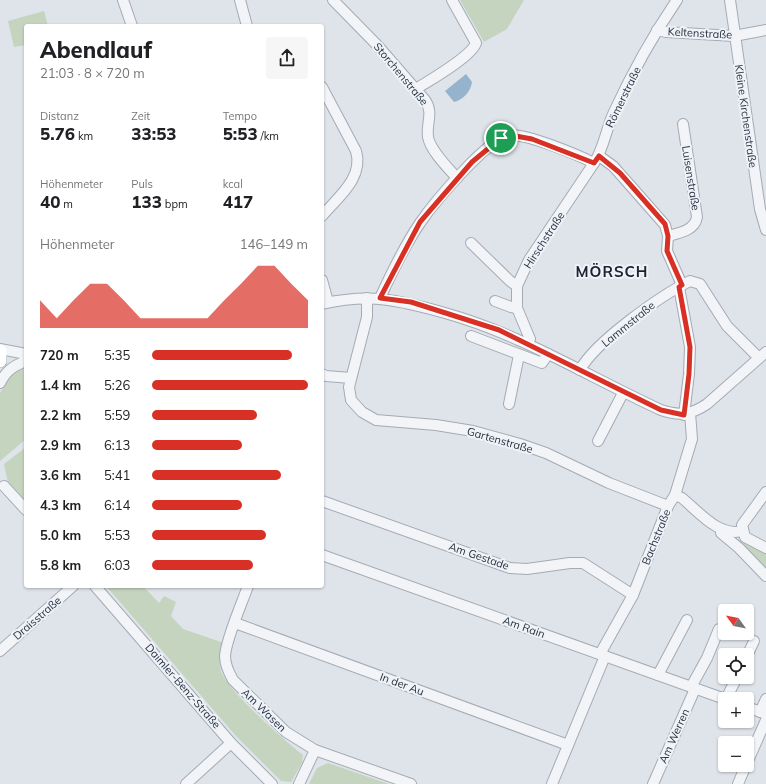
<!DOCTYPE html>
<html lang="de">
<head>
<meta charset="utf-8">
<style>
  body { margin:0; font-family:Mulish,sans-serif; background:#f6f6f6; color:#202124; height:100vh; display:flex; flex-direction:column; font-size:15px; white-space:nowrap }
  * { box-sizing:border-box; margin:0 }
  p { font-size:13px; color:#757577 }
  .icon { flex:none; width:22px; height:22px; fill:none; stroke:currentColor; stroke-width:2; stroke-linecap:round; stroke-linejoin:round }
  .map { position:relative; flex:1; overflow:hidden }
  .side { position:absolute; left:24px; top:24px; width:300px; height:564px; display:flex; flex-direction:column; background:#fff; border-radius:4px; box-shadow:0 1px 3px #0004 }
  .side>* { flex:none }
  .needle { width:26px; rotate:303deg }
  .tools { position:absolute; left:718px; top:604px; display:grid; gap:8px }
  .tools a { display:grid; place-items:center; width:36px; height:36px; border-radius:4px; background:#fff; box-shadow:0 1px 3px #0004; font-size:20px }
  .pin { position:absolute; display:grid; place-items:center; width:34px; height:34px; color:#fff; margin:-17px; border:2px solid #fff; border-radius:50%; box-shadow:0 1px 4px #0007 }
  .round { display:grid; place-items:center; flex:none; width:42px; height:42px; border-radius:4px; background:#f6f6f6 }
  .summary { display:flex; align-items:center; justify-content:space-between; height:68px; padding:0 16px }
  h1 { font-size:22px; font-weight:800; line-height:30px }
  .figures { display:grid; grid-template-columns:repeat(3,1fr); gap:6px; height:68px; padding:4px 16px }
  .figures div { display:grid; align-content:center }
  .figures b { font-size:17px; font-weight:800 }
  .figures small { font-size:11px; font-weight:400 }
  .figures p { font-size:11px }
  .chart { height:112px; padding:8px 16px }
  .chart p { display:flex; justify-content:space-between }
  .chart svg { width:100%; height:72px; margin-top:4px; fill:#d93025; opacity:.7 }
  ul { padding:0 16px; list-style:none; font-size:13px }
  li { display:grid; grid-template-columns:64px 48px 1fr; align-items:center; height:30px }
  li i { height:10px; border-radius:5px; background:#d93025 }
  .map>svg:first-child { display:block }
  .green { fill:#c5d4bf }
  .water { fill:#96b3cd }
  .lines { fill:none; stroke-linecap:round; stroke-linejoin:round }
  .minor-casing { stroke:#a4abb5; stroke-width:12 }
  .major-casing { stroke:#9da8b7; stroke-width:14 }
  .minor { stroke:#f2f4f8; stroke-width:10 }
  .major { stroke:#fff; stroke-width:13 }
  .route-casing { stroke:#fff; stroke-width:8 }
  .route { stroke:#d93025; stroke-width:5 }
  .labels { text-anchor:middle; stroke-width:4; stroke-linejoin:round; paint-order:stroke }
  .street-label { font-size:11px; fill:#263243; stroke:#eff2f7 }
  .district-label { font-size:15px; font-weight:bold; letter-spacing:1px; fill:#182333; stroke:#eff2f7 }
</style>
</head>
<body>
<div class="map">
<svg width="766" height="784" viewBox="0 0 766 784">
  <rect width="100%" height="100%" fill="#dfe4ea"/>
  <g class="green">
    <path d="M460 0H524L507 29 484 42Z"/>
    <path d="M44 11 48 26H26V45L14 47 8 21Z"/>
    <path d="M26 365V439L0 461V393L13 371Z"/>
    <path d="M26 447V502L8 483 4 464Z"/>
    <path d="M736 538 766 553V570L735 541Z"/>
    <path d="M106 586H143L159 603 164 596 176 602 171 616 183 629 224 643C221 653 219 661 221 671 227 690 286 742 303 755L302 763 291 782 281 781 236 736Z"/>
    <path d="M328 763 389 784H309L317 768Z"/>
  </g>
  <path class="water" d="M466 74 472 82C471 91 463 100 454 102L445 91Z"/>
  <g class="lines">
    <defs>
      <g id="minor">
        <path d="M123 0 132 26"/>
        <path d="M240 0 247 26"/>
        <path d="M333 0 378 46 425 100C434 113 426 123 428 137 430 150 448 168 457 178"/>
        <path d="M730 0 760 209 766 230"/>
        <path d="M657 30 666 32 734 36 766 30"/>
        <path d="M322 87 356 151C364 178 338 197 322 216"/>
        <path d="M416 89C430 80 471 57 476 43L452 0"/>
        <path d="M599 156 613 166 665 225 668 236 667 251 682 285"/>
        <path d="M668 236C680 233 695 230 697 217L683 124"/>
        <path d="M471 243 510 281 517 286"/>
        <path d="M322 280 328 302"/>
        <path d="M679 287 690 347 689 374 684 415"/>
        <path d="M367 298V317L349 387 351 400 362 412 376 420 436 425 473 431 520 444 546 453 609 483 668 506"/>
        <path d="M380 298C391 274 405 245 420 223 433 204 489 136 511 135 530 135 576 154 594 163 604 148 606 129 614 112 632 73 653 35 677 0"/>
        <path d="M495 301 511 307 517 308"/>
        <path d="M322 304C370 293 399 300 445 313 521 334 589 377 661 410 679 416 691 415 707 404L766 352"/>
        <path d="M471 336 542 363 548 354"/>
        <path d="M527 343 530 339 517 308V286L529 260 594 163"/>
        <path d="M0 349 26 354"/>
        <path d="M580 370C595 342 660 296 690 281L700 284 727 326 758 357"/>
        <path d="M322 374 326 376 351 378"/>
        <path d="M0 383C6 371 13 366 26 361"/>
        <path d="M509 404 519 355"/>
        <path d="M598 441 623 393"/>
        <path d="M4 486 26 510"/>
        <path d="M766 492 742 525 745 537 766 548"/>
        <path d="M675 495 682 498C700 513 719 537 743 531"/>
        <path d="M322 501 510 568 527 569 570 563H583L633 595"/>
        <path d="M721 530V533L739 548 766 576"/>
        <path d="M322 555 725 699"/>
        <path d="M95 586 231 743 272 784"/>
        <path d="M248 586C242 603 226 639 225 656 225 665 229 673 233 680L286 732 315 750 411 784"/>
        <path d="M235 623 568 745"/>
        <path d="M0 651 73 586"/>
        <path d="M600 654 633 595 668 506 675 495 692 439 690 413"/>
        <path d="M747 656 754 641"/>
        <path d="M658 675 687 620"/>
        <path d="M691 687 707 658 719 629"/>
        <path d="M726 699 737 677"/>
        <path d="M747 707 766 714"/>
        <path d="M760 712 766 699"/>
        <path d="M747 763 766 720"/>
        <path d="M186 784 231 743"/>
        <path d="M299 784 315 750"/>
        <path d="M552 784 605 656"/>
        <path d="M653 784 695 689"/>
        <path d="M738 784 746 765"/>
      </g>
      <path id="major" d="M0 351V361"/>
    </defs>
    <use href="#minor" class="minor-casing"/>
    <use href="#major" class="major-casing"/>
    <use href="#minor" class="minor"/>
    <use href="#major" class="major"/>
  </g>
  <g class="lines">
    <defs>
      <path id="route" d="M510 135 532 139 594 163 599 156 620 173 665 224 668 236 667 251 682 285 679 287 690 347 689 374 684 415 661 410 499 330 411 302 380 298 420 222 472 162 501 138Z"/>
    </defs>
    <use href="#route" class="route-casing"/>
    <use href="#route" class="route"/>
  </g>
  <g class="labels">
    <g class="street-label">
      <text transform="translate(700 33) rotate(3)" y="4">Keltenstraße</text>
      <text transform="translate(401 74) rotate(50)" y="4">Storchenstraße</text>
      <text transform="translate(623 97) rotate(-64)" y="4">Römerstraße</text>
      <text transform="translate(746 116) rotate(82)" y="4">Kleine Kirchenstraße</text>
      <text transform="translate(691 178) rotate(81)" y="4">Luisenstraße</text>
      <text transform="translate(544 240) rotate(-57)" y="4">Hirschstraße</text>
      <text transform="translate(628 324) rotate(-39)" y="4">Lammstraße</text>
      <text transform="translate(500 440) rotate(16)" y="4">Gartenstraße</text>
      <text transform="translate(656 537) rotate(-68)" y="4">Bachstraße</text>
      <text transform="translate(479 556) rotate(19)" y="4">Am Gestade</text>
      <text transform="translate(37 618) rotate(-41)" y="4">Draisstraße</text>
      <text transform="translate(524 627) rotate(20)" y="4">Am Rain</text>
      <text transform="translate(402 684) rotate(20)" y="4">In der Au</text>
      <text transform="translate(183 686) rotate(49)" y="4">Daimler-Benz-Straße</text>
      <text transform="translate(264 710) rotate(44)" y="4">Am Wasen</text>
      <text transform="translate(674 736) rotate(-66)" y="4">Am Werren</text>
    </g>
    <g class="district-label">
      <text x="612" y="277">MÖRSCH</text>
    </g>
  </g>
</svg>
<div class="tools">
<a><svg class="needle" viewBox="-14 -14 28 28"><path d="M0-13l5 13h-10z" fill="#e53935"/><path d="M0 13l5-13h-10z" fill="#757577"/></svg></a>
<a><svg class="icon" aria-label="locate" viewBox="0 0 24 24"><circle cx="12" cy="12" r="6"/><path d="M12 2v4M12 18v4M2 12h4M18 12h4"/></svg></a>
<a>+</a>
<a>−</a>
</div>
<div class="pin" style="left:501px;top:138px;background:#1e9e55"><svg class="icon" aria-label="arrive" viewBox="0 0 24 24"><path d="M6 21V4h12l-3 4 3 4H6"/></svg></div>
<section class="side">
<div class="summary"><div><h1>Abendlauf</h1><p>21:03 · 8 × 720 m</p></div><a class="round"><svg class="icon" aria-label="share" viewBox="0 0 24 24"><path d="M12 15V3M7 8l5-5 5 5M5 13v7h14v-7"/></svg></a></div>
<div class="figures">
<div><p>Distanz</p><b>5.76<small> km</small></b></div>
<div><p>Zeit</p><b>33:53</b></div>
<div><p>Tempo</p><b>5:53<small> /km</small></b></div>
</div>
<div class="figures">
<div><p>Höhenmeter</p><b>40<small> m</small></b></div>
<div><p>Puls</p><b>133<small> bpm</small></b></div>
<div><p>kcal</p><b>417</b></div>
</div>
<div class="chart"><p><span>Höhenmeter</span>146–149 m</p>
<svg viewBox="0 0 160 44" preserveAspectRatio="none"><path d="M0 44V27L10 38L20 27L30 17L40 17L50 27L60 38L70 38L80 38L90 38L100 38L110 27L120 17L130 6L140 6L150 17L160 27V44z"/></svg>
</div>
<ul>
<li><b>720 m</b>5:35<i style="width:90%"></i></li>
<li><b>1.4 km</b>5:26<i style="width:100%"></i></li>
<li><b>2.2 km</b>5:59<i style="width:67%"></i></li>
<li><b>2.9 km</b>6:13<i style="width:58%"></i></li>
<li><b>3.6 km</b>5:41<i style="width:83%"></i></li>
<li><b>4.3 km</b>6:14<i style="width:58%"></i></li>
<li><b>5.0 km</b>5:53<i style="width:73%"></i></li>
<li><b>5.8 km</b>6:03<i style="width:65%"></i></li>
</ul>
</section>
</div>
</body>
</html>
